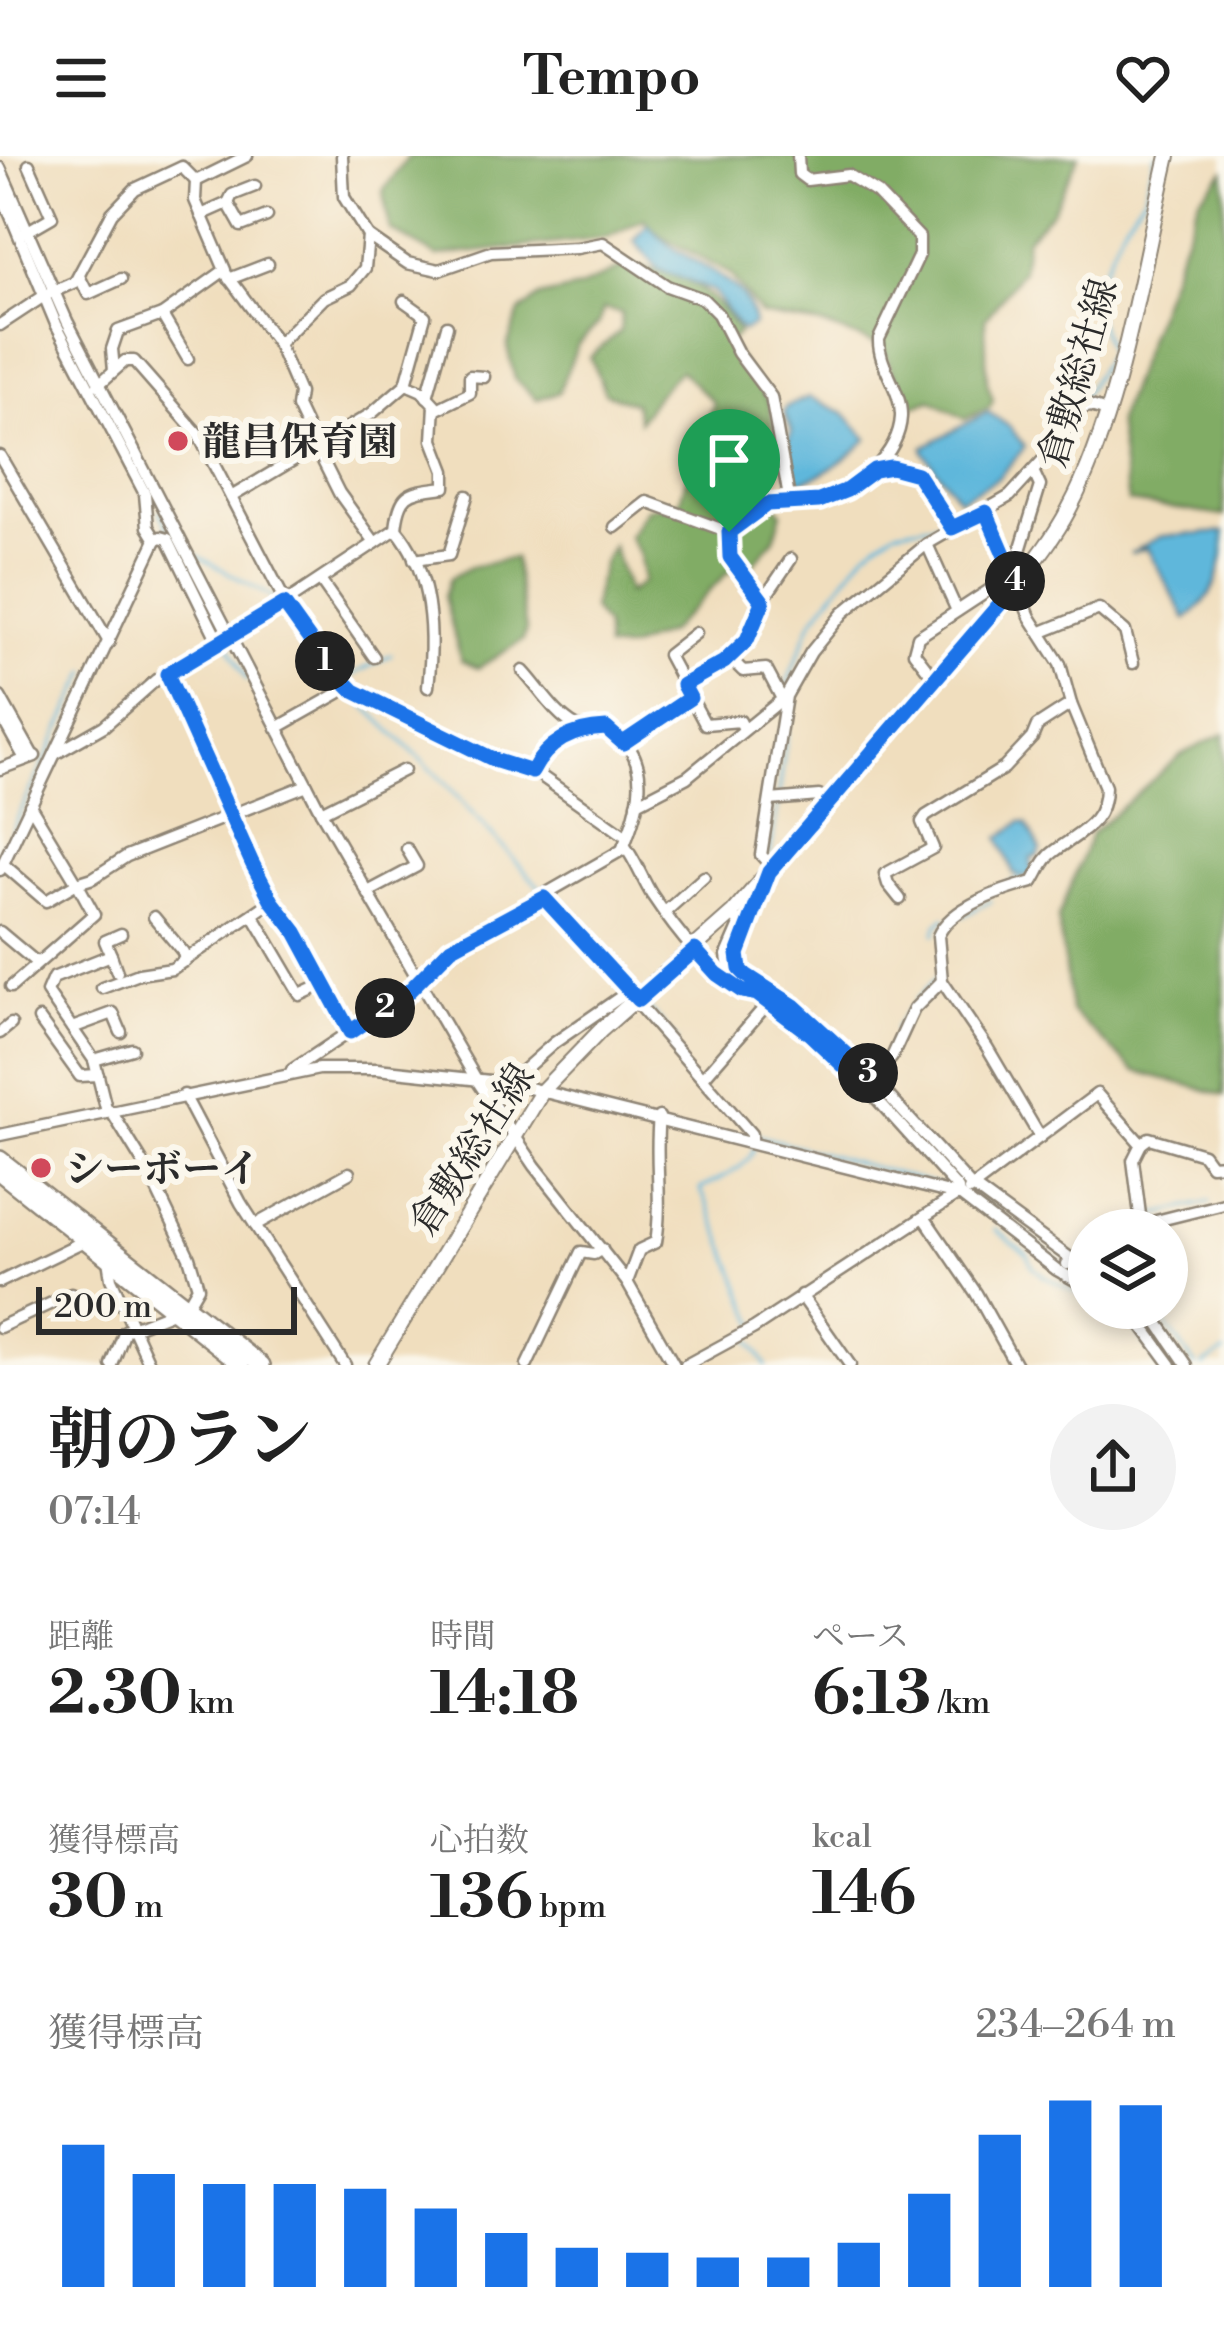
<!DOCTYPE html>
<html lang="ja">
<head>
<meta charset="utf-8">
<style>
  body { margin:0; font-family:"Libre Bodoni","Noto Serif JP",serif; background:#f2f2f2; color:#222; height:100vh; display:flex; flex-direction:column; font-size:45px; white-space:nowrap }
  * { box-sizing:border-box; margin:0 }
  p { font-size:39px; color:#767676 }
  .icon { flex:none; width:66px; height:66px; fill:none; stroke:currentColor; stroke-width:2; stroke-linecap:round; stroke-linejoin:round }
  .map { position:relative; height:1209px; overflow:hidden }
  .details { display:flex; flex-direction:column; background:#fff; flex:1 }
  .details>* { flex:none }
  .fabs { position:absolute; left:1068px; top:1053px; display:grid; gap:24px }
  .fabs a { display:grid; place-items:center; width:120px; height:120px; border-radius:50%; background:#fff; box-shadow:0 6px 18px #0003; font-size:60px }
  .scale { position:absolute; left:36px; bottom:30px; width:261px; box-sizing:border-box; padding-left:12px; border:6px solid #2b2b2b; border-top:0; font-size:33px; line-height:42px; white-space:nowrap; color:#2b2b2b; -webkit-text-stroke:9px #fbf7ec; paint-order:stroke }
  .pin { position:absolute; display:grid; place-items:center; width:102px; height:102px; color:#fff; margin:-123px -51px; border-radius:50% 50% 50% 0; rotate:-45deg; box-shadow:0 0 12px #0007 }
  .pin .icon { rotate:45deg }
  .km { position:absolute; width:60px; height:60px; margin:-30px; border-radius:50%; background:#222; color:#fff; font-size:33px; line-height:60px; text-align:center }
  .round { display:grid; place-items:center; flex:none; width:126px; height:126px; border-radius:63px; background:#f2f2f2 }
  .headline { display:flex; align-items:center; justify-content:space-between; height:204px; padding:0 48px }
  h1 { font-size:66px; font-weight:700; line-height:90px }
  .figures { display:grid; grid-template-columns:repeat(3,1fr); gap:18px; height:204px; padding:12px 48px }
  .figures div { display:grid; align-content:center }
  .figures b { font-size:60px; font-weight:700 }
  .figures small { font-size:33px; font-weight:400 }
  .figures p { font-size:33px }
  .chart { height:336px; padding:24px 48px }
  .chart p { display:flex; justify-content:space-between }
  .chart svg { width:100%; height:216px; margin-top:12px; stroke:#1a73e8; stroke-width:6 }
  header { display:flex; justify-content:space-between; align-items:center; height:156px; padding:0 48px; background:#fff; font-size:54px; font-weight:700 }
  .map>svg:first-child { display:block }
  .forest { fill:#81ac65; stroke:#566c48; stroke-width:3 }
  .water { fill:#5eb7db; stroke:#447183; stroke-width:3 }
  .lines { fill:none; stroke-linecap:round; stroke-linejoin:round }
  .stream { stroke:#5eb7db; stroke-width:3 }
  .minor-casing { stroke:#8e8474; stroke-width:15 }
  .major-casing { stroke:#8e8474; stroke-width:18 }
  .highway-casing { stroke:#8e8474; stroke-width:20 }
  .minor { stroke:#fff; stroke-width:10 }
  .major { stroke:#fff; stroke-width:14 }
  .highway { stroke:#fff; stroke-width:15 }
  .route-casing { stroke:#fff; stroke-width:24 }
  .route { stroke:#1a73e8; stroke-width:15 }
  .poi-dot { fill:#d1495b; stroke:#fbf7ec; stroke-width:4.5 }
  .labels { text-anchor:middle; stroke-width:12; stroke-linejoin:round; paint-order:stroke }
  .street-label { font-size:39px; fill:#2b2b2b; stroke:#fbf7ec }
  .poi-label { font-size:39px; font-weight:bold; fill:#2b2b2b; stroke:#fbf7ec; text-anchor:start }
</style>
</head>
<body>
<header><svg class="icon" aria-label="menu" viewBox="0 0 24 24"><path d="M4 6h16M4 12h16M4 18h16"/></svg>Tempo<svg class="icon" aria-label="heart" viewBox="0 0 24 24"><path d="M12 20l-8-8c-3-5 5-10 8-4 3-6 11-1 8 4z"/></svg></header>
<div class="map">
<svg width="1224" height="1209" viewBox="0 0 1224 1209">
  <rect width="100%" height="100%" fill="#fbf7ec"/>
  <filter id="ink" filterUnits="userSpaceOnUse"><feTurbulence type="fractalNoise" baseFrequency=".00833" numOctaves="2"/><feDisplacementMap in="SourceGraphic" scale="24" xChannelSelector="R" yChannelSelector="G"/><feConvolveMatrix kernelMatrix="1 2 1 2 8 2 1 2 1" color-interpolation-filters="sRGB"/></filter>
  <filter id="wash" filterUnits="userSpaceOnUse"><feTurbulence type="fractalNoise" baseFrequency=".004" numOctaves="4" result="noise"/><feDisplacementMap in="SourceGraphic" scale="48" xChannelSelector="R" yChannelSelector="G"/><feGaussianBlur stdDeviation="2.7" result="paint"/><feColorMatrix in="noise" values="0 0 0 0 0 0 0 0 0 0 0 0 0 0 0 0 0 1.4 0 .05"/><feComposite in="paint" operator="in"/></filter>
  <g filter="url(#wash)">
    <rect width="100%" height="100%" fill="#f0debe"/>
    <g class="forest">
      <path d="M409 0H1079L1052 55 1026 83 1022 114 985 163 987 226 993 244 990 251 965 263 931 244 908 252 882 190 822 169 761 159 730 118 658 78 644 63 605 82 437 100 390 74 383 35Z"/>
      <path d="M1224 15V360L1128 346 1117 266 1199 42Z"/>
      <path d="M623 111C676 112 712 131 739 177L727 187 769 245 779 306 768 319 772 344 782 356 774 384 750 411 728 416 669 476 629 493H606L605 470 592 453 603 407 613 390 628 437 643 426 639 397 629 381 647 352 679 347 687 321 696 327 707 319 706 303 719 284 709 262 714 247 680 214 658 237 639 265 634 247 605 237 590 201 620 175 622 157 603 153 599 167 578 188 558 237 537 243 515 223 507 190 520 156 540 141 579 132Z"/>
      <path d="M514 402 526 474 523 484 478 512 461 505 444 440 450 422 471 411Z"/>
      <path d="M1224 578V939L1135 915 1071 855 1058 762 1091 678 1182 598Z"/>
    </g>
    <g class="water">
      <path d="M648 67C673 107 748 115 754 169L743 175 739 172 713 135 658 113 634 85Z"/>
      <path d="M809 241 844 257 868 283C845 304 822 323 790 327L784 291 792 276 784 256 786 251Z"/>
      <path d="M988 256 1010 271 1025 291 998 322 959 343 924 297 923 291Z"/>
      <path d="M1224 376C1224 413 1216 441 1186 463L1147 392 1130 397 1161 380Z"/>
      <path d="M1021 666 1027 667 1041 694 1038 700 1031 702 1032 719 1023 722 1014 718 999 682Z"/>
    </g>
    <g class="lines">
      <g class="stream">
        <path d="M58 158 70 182"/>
        <path d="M1078 248 1109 197 1094 152 1096 129 1124 67 1145 38 1155 0"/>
        <path d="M160 355 171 379"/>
        <path d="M191 396 270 440 275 446"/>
        <path d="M195 426 247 524"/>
        <path d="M345 523 391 499"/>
        <path d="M785 532 812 465 866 395 895 374 945 366"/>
        <path d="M355 540 440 622 544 736"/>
        <path d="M779 639 789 559"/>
        <path d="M0 699 88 515"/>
        <path d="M770 699 778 649"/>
        <path d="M1006 728 1020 723"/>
        <path d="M963 760 991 745"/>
        <path d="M935 778 937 769 945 762"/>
        <path d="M914 845 937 822"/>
        <path d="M647 850 677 885"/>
        <path d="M896 881 895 872 908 853"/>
        <path d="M904 965 922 985"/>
        <path d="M756 979 949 1032"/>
        <path d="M754 992C749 1013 718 1022 700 1033 723 1076 735 1122 756 1167"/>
        <path d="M948 1014 1061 1107"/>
        <path d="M982 1030 998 1043"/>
        <path d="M1144 1061 1210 1046"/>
        <path d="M995 1073 1028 1099 1033 1111 1045 1121 1089 1143"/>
        <path d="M1107 1074 1135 1064"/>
        <path d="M1070 1112 1089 1122"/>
        <path d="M1105 1152 1137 1175 1158 1209"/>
        <path d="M1138 1152 1156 1173"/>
        <path d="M1155 1153 1195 1209"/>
        <path d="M748 1183 766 1209"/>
        <path d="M1203 1209 1224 1196"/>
      </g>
    </g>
  </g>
  <g filter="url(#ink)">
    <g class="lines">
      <defs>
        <g id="minor">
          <path d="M342 0 344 41 368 80 365 112 351 129 324 142 278 188 299 237 297 251 316 291 339 337 375 387"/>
          <path d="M0 12 67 165 321 656 476 923 535 1010 627 1126 674 1209"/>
          <path d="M0 34 56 168 145 338 148 371 156 384 161 381 168 383 219 487"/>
          <path d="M228 47 232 39 255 30"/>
          <path d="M201 59 228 47 241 70 267 60"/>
          <path d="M26 76 52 61 29 9"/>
          <path d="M368 80 407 107 439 114 491 96 577 92 603 87 667 130 703 143 718 158 738 197 771 241 790 347"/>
          <path d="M224 115 278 188"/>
          <path d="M79 120 88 138 121 123"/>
          <path d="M229 123 268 108"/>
          <path d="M162 159 188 203"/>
          <path d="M0 169 44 140 75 126 112 57 135 33 182 11 196 25 247 0"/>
          <path d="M114 214 112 193 118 175 162 159 225 114 195 44 196 25"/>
          <path d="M98 229 125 205H134L198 278 286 447"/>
          <path d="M427 241 447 170"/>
          <path d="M435 254 470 237V220L484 221"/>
          <path d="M0 300 109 486"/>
          <path d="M873 314C919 305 935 334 952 372"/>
          <path d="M231 341 371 258 406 228 425 160 404 145"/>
          <path d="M985 356 1030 461 1060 508 1071 548 1105 631C1105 668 1080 676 1055 695 1044 702 1040 715 1033 726 1003 734 951 750 938 780L942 825 987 891 1040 981"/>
          <path d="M615 371 647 346 729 376C740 368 754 353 766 348 783 342 805 348 822 344 857 336 899 298 901 261 902 233 878 211 879 183L919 99V81L877 37 848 19 807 24 799 18 798 0"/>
          <path d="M396 373C432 415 434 479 428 531"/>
          <path d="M729 376V401L763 446"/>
          <path d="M927 388 957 455"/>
          <path d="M414 404 449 399 467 340"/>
          <path d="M320 424 374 501"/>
          <path d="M283 448 324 504 354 535 497 605 541 620 627 681"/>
          <path d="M1042 476 1099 453 1125 475 1133 507"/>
          <path d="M696 477 668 499 705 568 740 565 744 573"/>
          <path d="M729 501 743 515 766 513 782 543"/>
          <path d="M167 518 252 707 296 776 350 876"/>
          <path d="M934 522 914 496 918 481 988 435 1015 411 1040 330 1033 315"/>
          <path d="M683 529 724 506 747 484 755 470 757 453 791 403"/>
          <path d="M0 541 32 598"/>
          <path d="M0 558 24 601"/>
          <path d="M277 572 339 537"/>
          <path d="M623 587 690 542"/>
          <path d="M55 598 104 570 156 524 283 448 396 373C400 333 411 336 445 331V315L433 284 435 249 422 235 406 228"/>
          <path d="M0 613 35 600"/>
          <path d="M532 616 557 585 581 572"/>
          <path d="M770 644 819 640 828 647"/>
          <path d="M637 647 687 621 785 541"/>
          <path d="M30 649 77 727 93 722 127 700 307 629"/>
          <path d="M321 656 404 614"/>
          <path d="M624 689C636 705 642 723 652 739 674 772 702 809 735 831"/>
          <path d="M3 708 46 745 77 727 94 758 11 831"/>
          <path d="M773 712 761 699 786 540 811 496 843 457 927 388 1010 340 1054 292 1081 252 1091 250 1107 255"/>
          <path d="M0 714 156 384"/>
          <path d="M768 719 738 798 740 813 794 851 854 902 969 1028 1089 1116"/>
          <path d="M368 736 417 710 407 693"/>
          <path d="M545 742 751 978V985"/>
          <path d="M900 743 888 728 885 718 933 692 922 666 926 660 1004 612 1032 582 1037 570 1071 548"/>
          <path d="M665 756 704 721"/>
          <path d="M733 757 740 769 727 799 730 820 778 852 848 911 958 1033 959 1040"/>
          <path d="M253 759 300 839 324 828"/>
          <path d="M154 761 183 796 185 805"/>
          <path d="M0 776 37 807"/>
          <path d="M111 799 105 785 121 778"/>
          <path d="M102 832 139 818 172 813 272 745"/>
          <path d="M39 863 80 920 98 919"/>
          <path d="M72 872 113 857 121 876"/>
          <path d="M0 877 11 868"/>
          <path d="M94 904 132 893"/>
          <path d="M292 914 406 838 451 792 622 694C638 657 656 601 611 576 600 569 588 576 576 570 555 559 539 532 523 515"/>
          <path d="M703 922 769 846"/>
          <path d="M873 924 892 901 914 853 942 825"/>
          <path d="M509 927 554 887 629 835"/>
          <path d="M184 939 241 1047 345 1209"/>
          <path d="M111 955 148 1015 189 1101 198 1131 187 1150 125 1175 112 1209"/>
          <path d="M107 956 94 904 47 836 53 822 111 799 117 816"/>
          <path d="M0 979 319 913H377L509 927 961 1040 1057 1114 1089 1132"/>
          <path d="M1141 988 1133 1004 1141 1067"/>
          <path d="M969 1034 1097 938 1141 988 1149 982 1203 998 1211 1009 1224 1008"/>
          <path d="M924 1061 976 1137 1016 1209"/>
          <path d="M255 1069 349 1017"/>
          <path d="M1120 1074 1224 1048"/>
          <path d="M108 1104 111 1123 150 1209"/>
          <path d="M1067 1108 1089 1093"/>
          <path d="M0 1126 84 1085"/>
          <path d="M627 1126 639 1094 656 1086C663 1044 654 1004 659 961"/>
          <path d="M801 1139 850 1209"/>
          <path d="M1122 1152 1141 1168 1171 1209"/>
          <path d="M1148 1152 1187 1209"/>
          <path d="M0 1171 71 1138"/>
          <path d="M527 1209 581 1096 594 1098 602 1093"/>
          <path d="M686 1209 754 1172 957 1039"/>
        </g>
        <path id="major" d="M376 1209 543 934 601 874 733 757 1017 428C1036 404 1055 380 1069 353 1121 256 1142 109 1168 0"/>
        <g id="highway">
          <path d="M0 1003 262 1209"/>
          <path d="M0 1017 242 1209"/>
        </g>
      </defs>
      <use href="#minor" class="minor-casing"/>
      <use href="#major" class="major-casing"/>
      <use href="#highway" class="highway-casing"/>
      <use href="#minor" class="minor"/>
      <use href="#major" class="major"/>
      <use href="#highway" class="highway"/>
    </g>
  </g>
  <g class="lines" filter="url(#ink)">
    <defs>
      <path id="route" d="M891 311 917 318 952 372 986 356 1017 428 769 716 738 798 740 813 746 819 794 850 874 923 866 931 810 878 757 838 742 835 717 818 695 794 638 844 544 742 451 792 406 838 350 876 296 776 272 745 252 707 167 518 284 448 324 504 354 535 497 605 532 616C548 585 573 573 606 572L623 587 690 542 683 529 724 506 747 484 763 446 730 401 729 376 767 348 819 345 847 334 874 314Z"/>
    </defs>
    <use href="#route" class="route-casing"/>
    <use href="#route" class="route"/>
  </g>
  <g class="poi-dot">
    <circle cx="178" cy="285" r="12"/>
    <circle cx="41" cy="1012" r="12"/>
  </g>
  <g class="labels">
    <g class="street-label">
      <text transform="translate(1077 217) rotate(-74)" y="14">倉敷総社線</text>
      <text transform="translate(471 993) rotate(-57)" y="14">倉敷総社線</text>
    </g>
    <g class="poi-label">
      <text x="202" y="299">龍昌保育園</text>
      <text x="65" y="1026">シーボーイ</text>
    </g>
  </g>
</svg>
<div class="fabs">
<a><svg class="icon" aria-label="layers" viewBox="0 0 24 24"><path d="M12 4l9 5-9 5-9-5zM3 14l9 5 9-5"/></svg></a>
</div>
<div class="scale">200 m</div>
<div class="pin" style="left:729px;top:376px;background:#1e9e55"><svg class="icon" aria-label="arrive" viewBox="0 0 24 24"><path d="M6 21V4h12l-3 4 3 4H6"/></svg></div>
<b class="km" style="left:325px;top:505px">1</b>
<b class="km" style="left:385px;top:852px">2</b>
<b class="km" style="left:868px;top:917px">3</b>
<b class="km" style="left:1015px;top:425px">4</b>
</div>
<section class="details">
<div class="headline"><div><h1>朝のラン</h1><p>07:14</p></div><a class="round"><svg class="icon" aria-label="share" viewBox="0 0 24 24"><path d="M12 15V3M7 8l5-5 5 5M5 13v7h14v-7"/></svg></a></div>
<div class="figures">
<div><p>距離</p><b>2.30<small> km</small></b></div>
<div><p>時間</p><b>14:18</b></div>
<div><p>ペース</p><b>6:13<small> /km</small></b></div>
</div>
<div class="figures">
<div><p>獲得標高</p><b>30<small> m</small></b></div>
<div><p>心拍数</p><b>136<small> bpm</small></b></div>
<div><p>kcal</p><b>146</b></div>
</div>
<div class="chart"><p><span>獲得標高</span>234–264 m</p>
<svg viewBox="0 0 160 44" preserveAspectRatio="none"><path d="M5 44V15M15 44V21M25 44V23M35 44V23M45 44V24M55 44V28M65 44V33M75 44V36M85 44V37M95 44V38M105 44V38M115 44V35M125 44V25M135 44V13M145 44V6M155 44V7"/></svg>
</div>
</section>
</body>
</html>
